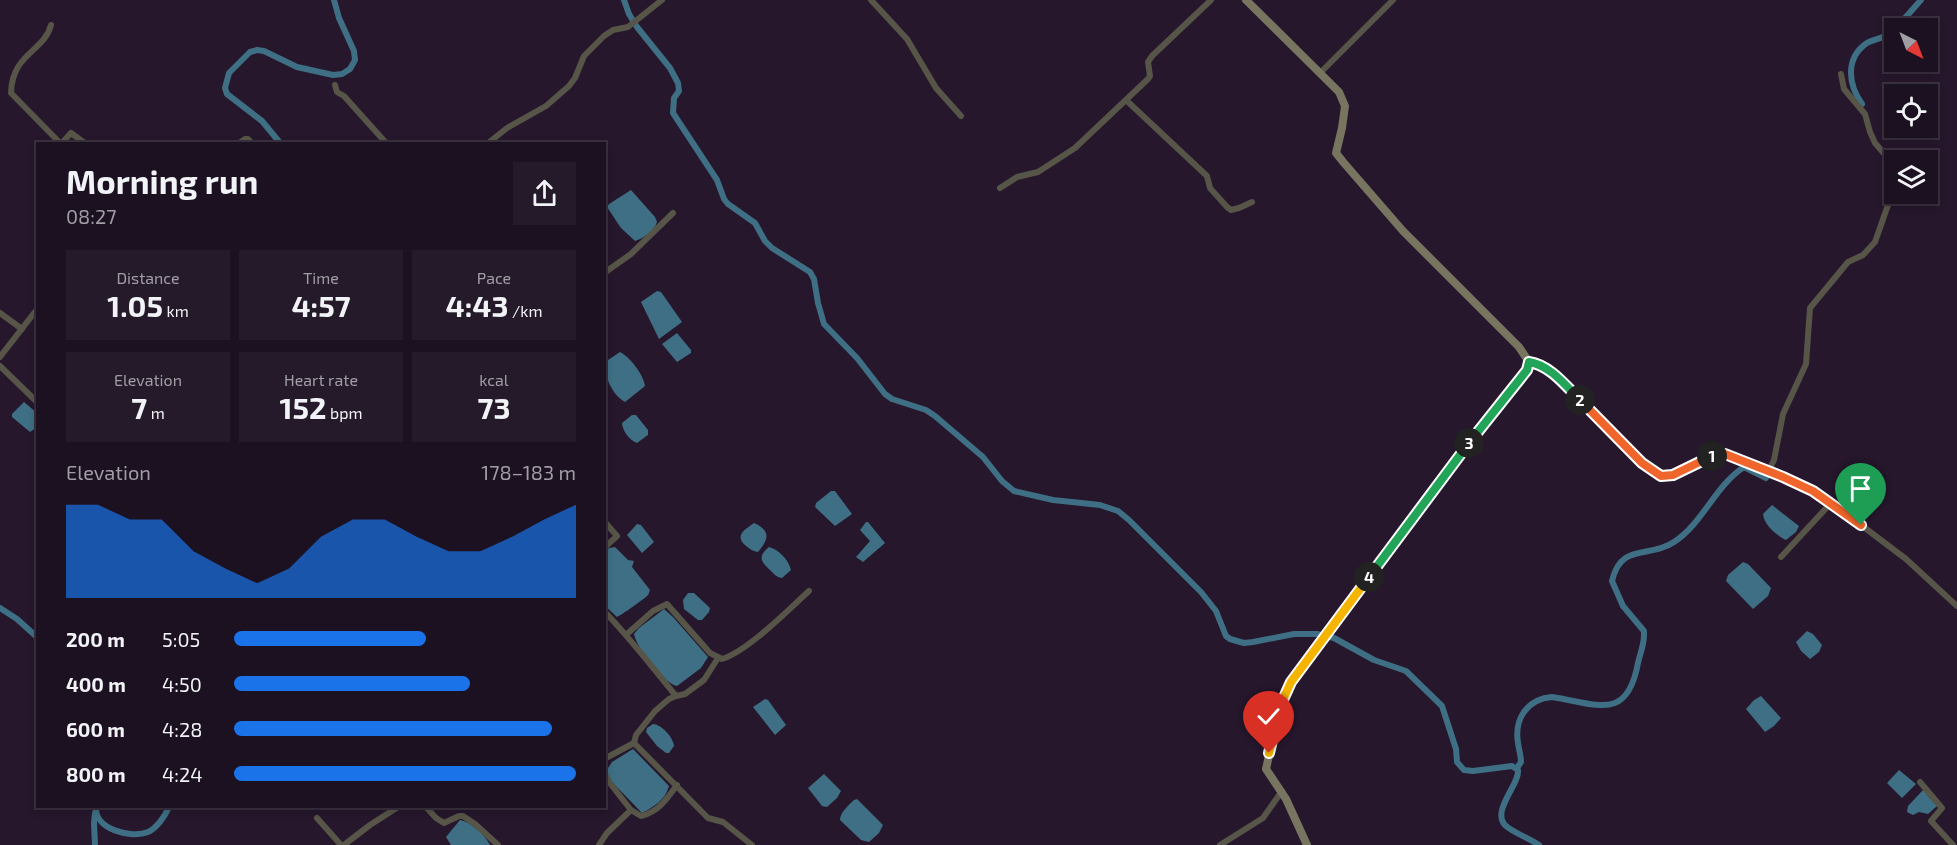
<!DOCTYPE html>
<html lang="en">
<head>
<meta charset="utf-8">
<style>
  body { margin:0; font-family:"Exo 2",sans-serif; background:#251a2a; color:#f1f3f6; height:100vh; display:flex; flex-direction:column; font-size:22px; white-space:nowrap }
  * { box-sizing:border-box; margin:0 }
  p { font-size:20px; color:#a09da5 }
  .icon { flex:none; width:33px; height:33px; fill:none; stroke:currentColor; stroke-width:2; stroke-linecap:round; stroke-linejoin:round }
  .map { position:relative; flex:1; overflow:hidden }
  .sheet { position:absolute; left:36px; top:142px; width:570px; height:666px; display:flex; flex-direction:column; background:#1c1121; border-radius:0px; box-shadow:0 3px 9px #0003,0 0 0 2px #3a313f }
  .sheet>* { flex:none }
  .needle { width:39px; rotate:138deg }
  .buttons { position:absolute; left:1884px; top:18px; display:grid; gap:12px }
  .buttons a { display:grid; place-items:center; width:54px; height:54px; border-radius:0px; background:#1c1121; box-shadow:0 3px 9px #0003,0 0 0 2px #3a313f; font-size:30px }
  .pin { position:absolute; display:grid; place-items:center; width:51px; height:51px; color:#fff; margin:-62px -26px; border-radius:50% 50% 50% 0; rotate:-45deg; box-shadow:0 0 6px #0007 }
  .pin .icon { rotate:45deg }
  .km { position:absolute; width:30px; height:30px; margin:-15px; border-radius:50%; background:#222; color:#fff; font-size:16px; line-height:30px; text-align:center }
  .round { display:grid; place-items:center; flex:none; width:63px; height:63px; border-radius:0px; background:#251a2a }
  .overview { display:flex; align-items:center; justify-content:space-between; height:102px; padding:0 30px }
  h1 { font-size:33px; font-weight:700; line-height:45px }
  .figures { display:grid; grid-template-columns:repeat(3,1fr); gap:9px; height:102px; padding:6px 30px }
  .figures div { display:grid; align-content:center; border-radius:0px; background:#251a2a; text-align:center }
  .figures b { font-size:30px; font-weight:700 }
  .figures small { font-size:16px; font-weight:400 }
  .figures p { font-size:16px }
  .chart { height:168px; padding:12px 30px }
  .chart p { display:flex; justify-content:space-between }
  .chart svg { width:100%; height:108px; margin-top:6px; fill:#1a73e8; opacity:.7 }
  ul { padding:0 30px; list-style:none; font-size:20px }
  li { display:grid; grid-template-columns:96px 72px 1fr; align-items:center; height:45px }
  li i { height:15px; border-radius:8px; background:#1a73e8 }
  .map>svg:first-child { display:block }
  .water { fill:#3e6f84 }
  .lines { fill:none; stroke-linecap:round; stroke-linejoin:round }
  .canal { stroke:#3e6f84; stroke-width:6 }
  .street { stroke:#565548; stroke-width:6 }
  .secondary { stroke:#77745f; stroke-width:8 }
  .split-1-casing { stroke:#fff; stroke-width:12 }
  .split-2-casing { stroke:#fff; stroke-width:12 }
  .split-3-casing { stroke:#fff; stroke-width:12 }
  .split-4-casing { stroke:#fff; stroke-width:12 }
  .split-5-casing { stroke:#fff; stroke-width:12 }
  .split-6-casing { stroke:#fff; stroke-width:12 }
  .split-1 { stroke:#f0652b; stroke-width:8 }
  .split-2 { stroke:#f0652b; stroke-width:8 }
  .split-3 { stroke:#22a559; stroke-width:8 }
  .split-4 { stroke:#22a559; stroke-width:8 }
  .split-5 { stroke:#f5b400; stroke-width:8 }
  .split-6 { stroke:#f5b400; stroke-width:8 }
</style>
</head>
<body>
<div class="map">
<svg width="1957" height="845" viewBox="0 0 1957 845">
  <rect width="100%" height="100%" fill="#26172c"/>
  <g class="water">
    <path d="M631 190 655 217 657 222C654 231 644 238 635 241L621 228 607 207 609 204Z"/>
    <path d="M657 291 661 292 682 322 659 339 641 302Z"/>
    <path d="M677 333 691 350V353L677 362 662 344Z"/>
    <path d="M620 352C630 357 643 374 645 386L625 402C612 395 604 376 605 362Z"/>
    <path d="M24 402 37 413V427L30 432 12 417V414Z"/>
    <path d="M632 415H636L648 430V435L637 443C630 441 622 430 622 423Z"/>
    <path d="M831 491H835L852 514 835 526 815 507 816 503Z"/>
    <path d="M1772 505 1799 526 1796 532 1786 540C1776 535 1764 525 1763 514Z"/>
    <path d="M866 522H868L885 543 863 562 856 557 870 541 860 530Z"/>
    <path d="M754 523C772 531 768 540 758 552 752 551 750 549 745 545 734 535 746 529 754 523Z"/>
    <path d="M637 524 641 525 654 542 642 553 627 535Z"/>
    <path d="M615 547 628 560 634 561 632 567 650 590C649 592 649 594 648 595 647 597 620 616 617 617L604 605 605 552 609 548Z"/>
    <path d="M769 547C778 549 789 560 791 570L782 578C776 577 774 574 770 570 760 561 758 556 769 547Z"/>
    <path d="M1743 562 1748 564 1771 588 1768 596 1753 609 1726 581 1728 575Z"/>
    <path d="M688 593H694L710 608 709 612 702 620H698L684 609 683 600Z"/>
    <path d="M664 609 673 617 708 657 701 668 677 686C664 684 636 647 634 634L639 628Z"/>
    <path d="M1807 631 1813 634 1822 645 1819 652 1810 659 1801 651 1796 642Z"/>
    <path d="M1761 696 1781 718 1774 726 1765 732 1746 709 1754 700Z"/>
    <path d="M765 699 768 700 786 725 775 735 753 707Z"/>
    <path d="M653 724C662 725 673 737 674 746L669 753H666L657 746 646 732 647 728Z"/>
    <path d="M633 749 669 786C665 800 655 806 642 813L611 781 607 773 608 768 612 762Z"/>
    <path d="M1899 770 1916 784 1902 798 1887 783Z"/>
    <path d="M824 774 841 791 837 798 827 807 822 806 808 788Z"/>
    <path d="M1923 790 1937 806 1928 814 1919 812 1913 815 1907 812 1908 806Z"/>
    <path d="M857 799 883 825 879 833 869 842 861 840 840 820C840 812 849 805 854 800Z"/>
    <path d="M460 820C471 822 485 835 490 845H451L446 837Z"/>
  </g>
  <g class="lines">
    <g class="canal">
      <path d="M624 0 629 14 637 27 670 68 678 83 679 91 674 98 673 113 717 180 724 199 728 204 755 223 765 241 772 248 810 272 814 279 818 303 824 324 857 358 885 394 892 399 926 410 935 416 983 457 1002 481 1014 491 1053 500 1100 505 1118 511 1129 520 1201 592 1216 611 1226 636 1230 639 1244 643 1253 642 1294 634H1317L1334 638 1374 660 1406 671 1442 706 1456 749 1457 762 1464 770 1473 771 1512 766 1518 770C1520 784 1490 812 1506 826 1514 833 1529 838 1539 845"/>
      <path d="M1862 104C1848 84 1845 58 1867 43 1872 40 1879 39 1885 36 1898 28 1910 12 1921 0"/>
      <path d="M281 144 262 121 227 94 225 88 229 73 250 52 257 50 264 51 297 67 333 75 342 74 350 69 355 60 354 51 339 18 334 0"/>
      <path d="M0 608 17 619 38 638"/>
      <path d="M1517 768 1521 762C1521 756 1519 750 1518 743 1514 719 1527 699 1552 697 1598 704 1627 722 1638 663 1640 654 1644 645 1644 635V631L1623 606 1612 581C1621 542 1649 559 1674 542 1703 523 1715 486 1744 467L1766 478"/>
      <path d="M96 807C94 829 131 839 148 832 157 828 165 816 169 807"/>
      <path d="M95 845 94 823 95 813"/>
    </g>
    <g class="street">
      <path d="M871 0 907 39 936 88 961 116"/>
      <path d="M51 25C44 52 12 53 11 93L61 144 71 133 86 144"/>
      <path d="M1320 73 1393 0"/>
      <path d="M1841 74 1844 89 1865 114 1870 132 1875 143 1894 165"/>
      <path d="M335 85 337 92 344 96 387 144"/>
      <path d="M1127 101 1207 176 1210 188 1227 207 1231 210 1239 208 1252 202"/>
      <path d="M238 144 245 139H248L253 144"/>
      <path d="M487 144 507 128 546 106 569 86 575 78 584 56 604 36 613 30 628 27 662 0"/>
      <path d="M1000 188 1017 177 1038 172 1075 148 1148 79 1150 76 1148 62 1152 56 1211 0"/>
      <path d="M604 273 631 254 673 213"/>
      <path d="M0 313 22 329"/>
      <path d="M0 357 38 308"/>
      <path d="M1529 362C1558 366 1625 448 1652 471 1680 486 1697 454 1725 454L1783 477 1813 491 1861 525 1906 559 1957 606"/>
      <path d="M0 366 38 403"/>
      <path d="M1768 472 1774 460 1783 414 1806 364 1810 308 1848 262 1863 255 1875 242 1894 188"/>
      <path d="M604 521 617 536 604 548"/>
      <path d="M1781 557 1830 504"/>
      <path d="M604 611C630 638 652 667 676 696"/>
      <path d="M627 634 653 611 667 604 710 653 722 659C748 651 788 610 809 591"/>
      <path d="M718 658 704 680 685 694 676 696 669 699 655 711 636 735 634 743 708 818 723 822 752 845"/>
      <path d="M604 759 634 743"/>
      <path d="M604 773 609 782 631 810"/>
      <path d="M1920 782 1942 808 1931 821 1953 845"/>
      <path d="M426 807 436 818 444 823 459 816H463L475 824 498 845"/>
      <path d="M317 818 341 845"/>
      <path d="M344 845 370 825 398 807"/>
      <path d="M599 845 607 833 631 810 641 816C658 812 667 799 677 785"/>
      <path d="M1220 845 1263 818 1282 791"/>
    </g>
    <path class="secondary" d="M1246 0 1339 92 1345 106 1342 128 1336 153 1344 163 1403 231 1519 347 1529 362 1527 370 1522 376 1483 425 1379 565 1298 671 1291 682 1281 703 1266 769 1286 799 1307 845"/>
  </g>
  <g class="lines">
    <defs>
      <path id="split-1" d="M1712 456 1725 454 1783 477 1813 491 1861 525"/>
      <path id="split-2" d="M1580 400 1642 463 1661 476 1673 475 1712 456"/>
      <path id="split-3" d="M1469 443 1527 370 1529 362C1550 365 1566 386 1580 400"/>
      <path id="split-4" d="M1369 577 1469 443"/>
      <path id="split-5" d="M1278 715 1281 704 1291 682 1369 577"/>
      <path id="split-6" d="M1269 753 1278 715"/>
    </defs>
    <use href="#split-1" class="split-1-casing"/>
    <use href="#split-2" class="split-2-casing"/>
    <use href="#split-3" class="split-3-casing"/>
    <use href="#split-4" class="split-4-casing"/>
    <use href="#split-5" class="split-5-casing"/>
    <use href="#split-6" class="split-6-casing"/>
    <use href="#split-1" class="split-1"/>
    <use href="#split-2" class="split-2"/>
    <use href="#split-3" class="split-3"/>
    <use href="#split-4" class="split-4"/>
    <use href="#split-5" class="split-5"/>
    <use href="#split-6" class="split-6"/>
  </g>
</svg>
<div class="buttons">
<a><svg class="needle" viewBox="-14 -14 28 28"><path d="M0-13l5 13h-10z" fill="#e53935"/><path d="M0 13l5-13h-10z" fill="#a09da5"/></svg></a>
<a><svg class="icon" aria-label="locate" viewBox="0 0 24 24"><circle cx="12" cy="12" r="6"/><path d="M12 2v4M12 18v4M2 12h4M18 12h4"/></svg></a>
<a><svg class="icon" aria-label="layers" viewBox="0 0 24 24"><path d="M12 4l9 5-9 5-9-5zM3 14l9 5 9-5"/></svg></a>
</div>
<div class="pin" style="left:1861px;top:525px;background:#1e9e55"><svg class="icon" aria-label="arrive" viewBox="0 0 24 24"><path d="M6 21V4h12l-3 4 3 4H6"/></svg></div>
<div class="pin" style="left:1269px;top:753px;background:#d93025"><svg class="icon" aria-label="check" viewBox="0 0 24 24"><path d="M5 12l5 5 9-10"/></svg></div>
<b class="km" style="left:1712px;top:456px">1</b>
<b class="km" style="left:1580px;top:400px">2</b>
<b class="km" style="left:1469px;top:443px">3</b>
<b class="km" style="left:1369px;top:577px">4</b>
<section class="sheet">
<div class="overview"><div><h1>Morning run</h1><p>08:27</p></div><a class="round"><svg class="icon" aria-label="share" viewBox="0 0 24 24"><path d="M12 15V3M7 8l5-5 5 5M5 13v7h14v-7"/></svg></a></div>
<div class="figures">
<div><p>Distance</p><b>1.05<small> km</small></b></div>
<div><p>Time</p><b>4:57</b></div>
<div><p>Pace</p><b>4:43<small> /km</small></b></div>
</div>
<div class="figures">
<div><p>Elevation</p><b>7<small> m</small></b></div>
<div><p>Heart rate</p><b>152<small> bpm</small></b></div>
<div><p>kcal</p><b>73</b></div>
</div>
<div class="chart"><p><span>Elevation</span>178–183 m</p>
<svg viewBox="0 0 160 44" preserveAspectRatio="none"><path d="M0 44V6L10 6L20 12L30 12L40 25L50 32L60 38L70 32L80 19L90 12L100 12L110 19L120 25L130 25L140 19L150 12L160 6V44z"/></svg>
</div>
<ul>
<li><b>200 m</b>5:05<i style="width:56%"></i></li>
<li><b>400 m</b>4:50<i style="width:69%"></i></li>
<li><b>600 m</b>4:28<i style="width:93%"></i></li>
<li><b>800 m</b>4:24<i style="width:100%"></i></li>
</ul>
</section>
</div>
</body>
</html>
